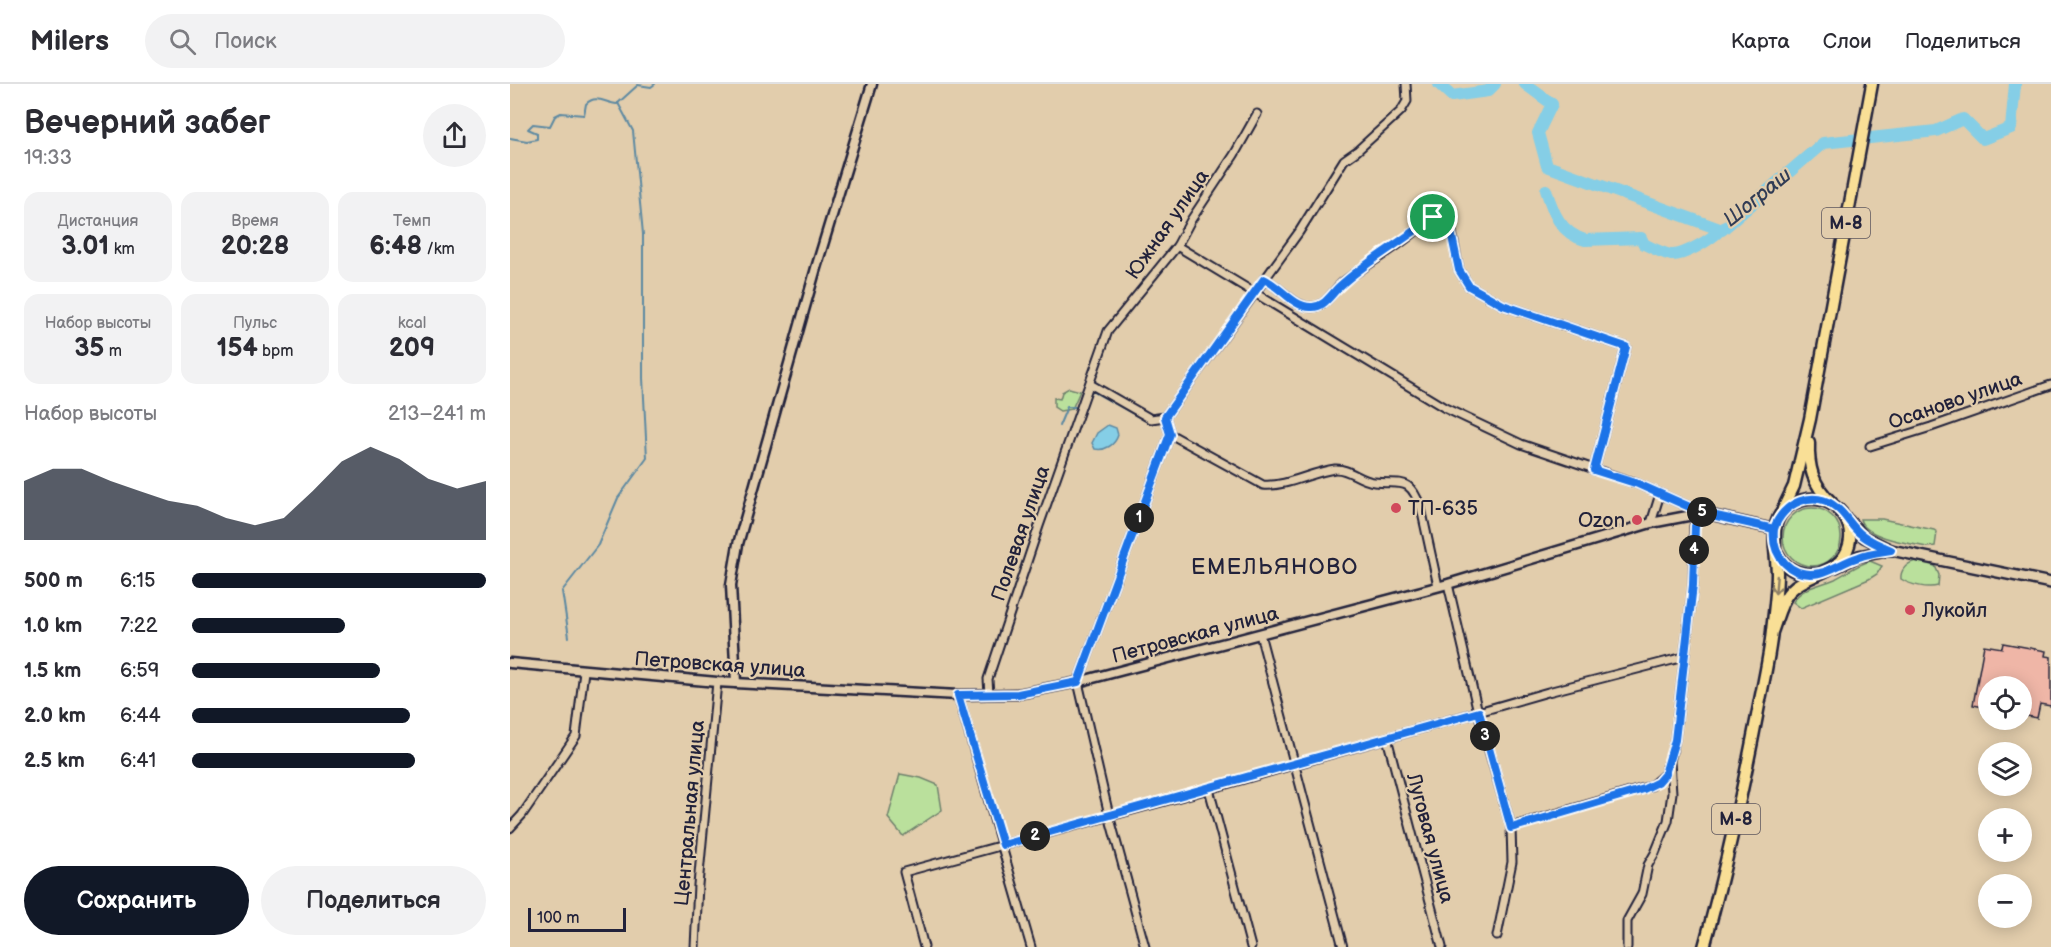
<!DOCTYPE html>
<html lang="ru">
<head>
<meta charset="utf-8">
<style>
  body { margin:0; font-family:"Balsamiq Sans",sans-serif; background:#f2f2f3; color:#2b2b33; height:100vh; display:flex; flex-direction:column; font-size:22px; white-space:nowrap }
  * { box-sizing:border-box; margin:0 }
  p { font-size:20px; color:#7c7c81 }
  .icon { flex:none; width:33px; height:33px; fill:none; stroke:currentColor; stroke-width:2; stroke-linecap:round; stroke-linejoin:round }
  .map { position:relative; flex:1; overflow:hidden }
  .sheet { display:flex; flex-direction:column; background:#fff; width:510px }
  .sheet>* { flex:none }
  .fabs { position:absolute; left:1468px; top:592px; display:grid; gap:12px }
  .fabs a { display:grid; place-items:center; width:54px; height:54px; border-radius:50%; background:#fff; box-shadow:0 3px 15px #0003; font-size:30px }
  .scale { position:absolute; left:18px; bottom:15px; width:98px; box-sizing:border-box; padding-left:6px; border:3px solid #22223b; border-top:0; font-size:16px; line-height:21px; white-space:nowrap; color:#22223b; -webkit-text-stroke:4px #e2cdac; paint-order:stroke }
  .pin { position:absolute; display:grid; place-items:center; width:51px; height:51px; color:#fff; margin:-26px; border:3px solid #fff; border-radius:50%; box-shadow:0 2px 6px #0007 }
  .km { position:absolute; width:30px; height:30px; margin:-15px; border-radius:50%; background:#222; color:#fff; font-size:16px; line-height:30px; text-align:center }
  .round { display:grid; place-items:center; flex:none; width:63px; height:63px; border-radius:32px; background:#f2f2f3 }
  .summary { display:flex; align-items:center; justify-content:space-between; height:102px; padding:0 24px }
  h1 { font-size:33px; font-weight:800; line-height:45px }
  .stats { display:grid; grid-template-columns:repeat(3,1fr); gap:9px; height:102px; padding:6px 24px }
  .stats div { display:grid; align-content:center; border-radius:15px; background:#f2f2f3; text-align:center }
  .stats b { font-size:26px; font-weight:800 }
  .stats small { font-size:16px; font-weight:400 }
  .stats p { font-size:16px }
  .chart { height:168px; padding:12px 24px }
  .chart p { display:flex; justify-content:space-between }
  .chart svg { width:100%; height:108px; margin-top:6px; fill:#111827; opacity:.7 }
  .primary-button { display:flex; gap:12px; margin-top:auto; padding:12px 24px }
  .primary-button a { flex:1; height:69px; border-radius:36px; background:#111827; color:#fff; font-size:24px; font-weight:800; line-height:69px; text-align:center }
  .primary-button a+a { background:#f2f2f3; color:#2b2b33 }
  ul { padding:0 24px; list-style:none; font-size:20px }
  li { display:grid; grid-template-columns:96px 72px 1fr; align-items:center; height:45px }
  li i { height:15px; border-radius:8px; background:#111827 }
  header { display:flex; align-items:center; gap:36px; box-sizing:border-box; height:84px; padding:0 30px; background:#fff; border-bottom:2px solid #e1e1e2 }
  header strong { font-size:28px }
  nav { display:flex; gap:33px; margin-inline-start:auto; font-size:21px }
  .search { width:420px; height:54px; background:#f2f2f3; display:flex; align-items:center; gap:15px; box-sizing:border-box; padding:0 21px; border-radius:33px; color:#7c7c81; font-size:22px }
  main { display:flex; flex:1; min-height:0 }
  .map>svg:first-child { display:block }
  .green { fill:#bae09c; stroke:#6e816c; stroke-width:1.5 }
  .water { fill:#85cee6; stroke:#5d89a2; stroke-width:1.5 }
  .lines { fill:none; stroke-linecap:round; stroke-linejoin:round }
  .stream { stroke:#5d89a2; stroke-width:2 }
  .river { stroke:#85cee6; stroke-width:12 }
  .building { fill:#efb6a7; stroke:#22223b; stroke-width:1.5 }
  .minor-casing { stroke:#22223b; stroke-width:11 }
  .tertiary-casing { stroke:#22223b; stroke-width:13 }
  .secondary-casing { stroke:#22223b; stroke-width:14 }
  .primary-casing { stroke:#22223b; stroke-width:15 }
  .minor { stroke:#e2cdac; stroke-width:7 }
  .tertiary { stroke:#e2cdac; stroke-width:8 }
  .secondary { stroke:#e2cdac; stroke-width:9 }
  .primary { stroke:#f9df96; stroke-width:10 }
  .oneway { stroke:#8e8068 }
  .route-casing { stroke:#fff; stroke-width:12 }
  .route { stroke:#1a73e8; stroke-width:8 }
  .poi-dot { fill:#d1495b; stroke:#e2cdac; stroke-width:2 }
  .labels { text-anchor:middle; stroke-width:4.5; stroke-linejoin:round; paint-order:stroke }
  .shield { fill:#e2cdac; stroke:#5c555d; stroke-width:1.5 }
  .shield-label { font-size:18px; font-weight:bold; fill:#22223b }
  .street-label { font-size:20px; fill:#22223b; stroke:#e2cdac }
  .poi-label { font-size:20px; fill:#22223b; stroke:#e2cdac; text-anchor:start }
  .water-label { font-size:21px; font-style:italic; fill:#313c55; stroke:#e2cdac }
  .quarter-label { font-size:22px; letter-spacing:1.5px; fill:#22223b; stroke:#e2cdac }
</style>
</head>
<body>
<header>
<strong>Milers</strong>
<div class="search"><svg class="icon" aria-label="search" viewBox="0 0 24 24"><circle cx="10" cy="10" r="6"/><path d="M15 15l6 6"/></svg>Поиск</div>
<nav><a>Карта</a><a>Слои</a><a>Поделиться</a></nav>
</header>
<main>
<section class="sheet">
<div class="summary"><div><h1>Вечерний забег</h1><p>19:33</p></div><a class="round"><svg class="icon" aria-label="share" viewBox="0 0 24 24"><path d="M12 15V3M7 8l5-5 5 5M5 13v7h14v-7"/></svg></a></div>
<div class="stats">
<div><p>Дистанция</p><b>3.01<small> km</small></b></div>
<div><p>Время</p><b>20:28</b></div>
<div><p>Темп</p><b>6:48<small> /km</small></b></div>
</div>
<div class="stats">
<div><p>Набор высоты</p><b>35<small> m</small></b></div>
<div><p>Пульс</p><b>154<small> bpm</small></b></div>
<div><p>kcal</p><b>209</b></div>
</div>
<div class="chart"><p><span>Набор высоты</span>213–241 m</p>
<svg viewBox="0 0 160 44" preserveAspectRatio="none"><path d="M0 44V20L10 15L20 15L30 20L40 24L50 28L60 30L70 35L80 38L90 35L100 24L110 12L120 6L130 11L140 19L150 23L160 20V44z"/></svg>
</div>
<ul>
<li><b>500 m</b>6:15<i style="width:100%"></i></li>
<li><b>1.0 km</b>7:22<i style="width:52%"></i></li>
<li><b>1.5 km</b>6:59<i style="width:64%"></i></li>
<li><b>2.0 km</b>6:44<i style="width:74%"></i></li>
<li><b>2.5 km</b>6:41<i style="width:76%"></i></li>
</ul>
<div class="primary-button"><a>Сохранить</a><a>Поделиться</a></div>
</section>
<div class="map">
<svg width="1541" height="863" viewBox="0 0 1541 863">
  <rect width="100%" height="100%" fill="#e2cdac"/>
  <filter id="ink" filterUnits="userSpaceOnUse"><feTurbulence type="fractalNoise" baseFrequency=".0167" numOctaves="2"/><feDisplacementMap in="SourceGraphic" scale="12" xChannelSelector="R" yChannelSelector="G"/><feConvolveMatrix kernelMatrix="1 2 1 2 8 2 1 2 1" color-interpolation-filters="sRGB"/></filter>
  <g filter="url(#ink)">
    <g class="green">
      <path d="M559 304 570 307 562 325 550 327 544 323V314L550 315 552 308Z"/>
      <circle cx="1302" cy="453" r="29"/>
      <path d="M1350 435H1372L1424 446 1427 448 1425 462 1418 463C1402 460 1354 454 1350 435Z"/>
      <path d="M1360 477 1372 482 1367 490 1359 495 1291 524 1283 518C1292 502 1310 502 1325 495 1337 489 1346 481 1360 477Z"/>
      <path d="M1406 477 1425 482 1429 491 1428 502C1418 505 1400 501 1391 495 1390 486 1397 479 1406 477Z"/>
      <path d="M390 690 411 694 428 701 432 726 393 752 378 734Z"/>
    </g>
    <path class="water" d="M598 341 606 344 608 351C605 361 595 367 585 365L582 359 587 349Z"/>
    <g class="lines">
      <g class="stream">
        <path d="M0 54 17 57 27 55V49L18 45 23 40 40 42 45 32 51 29 74 31 76 20C86 10 95 19 107 20L128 1 141 3 145 0"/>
        <path d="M582 307 641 340"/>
        <path d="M549 342 557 323H569"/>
        <path d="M59 553 52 507 88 461 108 414 137 374 133 294V150L123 47 108 19"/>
      </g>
      <g class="river">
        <path d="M929 0 942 12 978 7 985 0"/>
        <path d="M1015 0 1042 20 1028 49 1037 82 1212 146 1313 59 1426 47 1453 35 1473 55 1501 44 1505 0"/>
        <path d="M1036 106C1043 128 1050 149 1075 156L1131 154 1134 160C1142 164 1152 169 1161 171 1174 172 1202 155 1211 145"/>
      </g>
    </g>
    <path class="building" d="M1493 559 1536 567 1535 572 1541 573V622L1530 620 1527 634 1512 631V603H1479V624L1463 621 1474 561 1492 564Z"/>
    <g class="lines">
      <defs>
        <g id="minor">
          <path d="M667 162 935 324 1011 360 1128 400 1193 429 1184 442 1183 501 1165 656 1160 677 1162 709 1158 737 1145 769 1138 781 1132 810 1117 837V863"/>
          <path d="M754 195C771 203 782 222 801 223 815 224 822 208 832 199 856 180 884 166 907 146 914 141 921 131 930 133L941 143 949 186 959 202 993 221 1116 263 1084 386"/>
          <path d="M580 300 641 335 655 333"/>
          <path d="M660 350 753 401C777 403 801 388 825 385 839 384 850 397 864 398 891 401 899 391 911 424L928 502"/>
          <path d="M1360 362 1421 343 1541 301"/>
          <path d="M1141 439 1150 410"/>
          <path d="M938 500 968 628 1001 743 1002 778 987 852"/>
          <path d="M750 550 833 863"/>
          <path d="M479 610 478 595 529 442 598 247 667 162 681 136 724 71 747 30"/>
          <path d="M448 611 521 863"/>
          <path d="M877 654 932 863"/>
          <path d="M699 705 741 863"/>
          <path d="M1001 743 1141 702 1155 690 1158 681"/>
          <path d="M0 744 12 731 66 652 74 587"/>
          <path d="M185 863 188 801 207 598"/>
          <path d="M414 863 394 788 699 705 1038 608 1174 573"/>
          <path d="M635 863 599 731 568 598 660 350 655 333 789 148 834 76 847 67 891 27 897 17 896 0"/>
        </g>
        <g id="tertiary">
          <path d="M0 579 207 598 448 611 508 610 568 598 938 500 1141 439 1193 429 1264 445"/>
          <path d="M226 599 221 501 228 460 306 184 362 0"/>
        </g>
        <g id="secondary">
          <path d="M1338 436 1354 453 1381 466 1541 499"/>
          <path d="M1326 483 1349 472 1381 466"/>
        </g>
        <g id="primary">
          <path d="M1299 359C1298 383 1303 401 1321 418"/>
          <path d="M1273 425 1284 402 1300 335 1362 0"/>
          <path d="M1267 469C1275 485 1288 491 1306 490"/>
          <path d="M1194 863C1215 787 1232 710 1247 632 1252 604 1259 576 1262 547 1264 528 1267 508 1267 489 1266 461 1254 426 1293 416 1319 409 1346 433 1339 461 1331 491 1299 487 1280 507 1271 517 1267 535 1262 548"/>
        </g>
      </defs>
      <use href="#minor" class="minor-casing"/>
      <use href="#tertiary" class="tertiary-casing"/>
      <use href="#secondary" class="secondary-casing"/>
      <use href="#primary" class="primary-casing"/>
      <use href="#minor" class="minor"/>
      <use href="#tertiary" class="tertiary"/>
      <use href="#secondary" class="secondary"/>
      <use href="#primary" class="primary"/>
    </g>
    <defs><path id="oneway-shaft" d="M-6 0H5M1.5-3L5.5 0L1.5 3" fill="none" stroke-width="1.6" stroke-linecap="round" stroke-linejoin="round" transform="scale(1.5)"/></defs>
    <use class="oneway" href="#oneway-shaft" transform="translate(1266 501) rotate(95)"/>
  </g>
  <g class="lines" filter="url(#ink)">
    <defs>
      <path id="route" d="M923 133C894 157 858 176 830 202 821 210 814 224 801 223 783 223 771 203 754 195L655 333 660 350 568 598 508 610 448 611 493 761 969 628 1001 744 1134 705 1148 698 1155 690 1165 656 1183 501 1185 442 1193 429 1264 445C1272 419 1304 404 1327 424 1337 432 1342 444 1352 451 1361 458 1371 462 1381 466 1370 468 1359 469 1349 473 1335 477 1323 486 1310 489 1281 495 1261 472 1264 445L1193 429 1128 400 1084 386 1116 263 993 221 959 202 949 186 940 143 930 133H923"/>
    </defs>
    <use href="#route" class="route-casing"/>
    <use href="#route" class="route"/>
  </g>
  <g class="poi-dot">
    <circle cx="886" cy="424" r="6"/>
    <circle cx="1127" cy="436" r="6"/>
    <circle cx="1400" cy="526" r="6"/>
  </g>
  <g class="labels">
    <g class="shield">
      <rect x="1312" y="124" width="48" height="30" rx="4.5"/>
      <rect x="1202" y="720" width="48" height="30" rx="4.5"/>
    </g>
    <g class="shield-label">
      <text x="1336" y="145">М-8</text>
      <text x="1226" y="741">М-8</text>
    </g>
    <g class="street-label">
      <text transform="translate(657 140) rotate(-55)" y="7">Южная улица</text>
      <text transform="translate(1445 316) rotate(-19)" y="7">Осаново улица</text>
      <text transform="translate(510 449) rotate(-71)" y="7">Полевая улица</text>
      <text transform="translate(685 550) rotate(-15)" y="7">Петровская улица</text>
      <text transform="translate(210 580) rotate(4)" y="7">Петровская улица</text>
      <text transform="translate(179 729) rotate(-85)" y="7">Центральная улица</text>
      <text transform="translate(921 754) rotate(75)" y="7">Луговая улица</text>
    </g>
    <g class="poi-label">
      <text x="898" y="431">ТП-635</text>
      <text x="1115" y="443" text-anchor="end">Ozon</text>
      <text x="1412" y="533">Лукойл</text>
    </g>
    <g class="water-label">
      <text transform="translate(1247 113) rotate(-39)" y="7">Шограш</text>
    </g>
    <g class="quarter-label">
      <text x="765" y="490">ЕМЕЛЬЯНОВО</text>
    </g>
  </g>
</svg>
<div class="fabs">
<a><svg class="icon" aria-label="locate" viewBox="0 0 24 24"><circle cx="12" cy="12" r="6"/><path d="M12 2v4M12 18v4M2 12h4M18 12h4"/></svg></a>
<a><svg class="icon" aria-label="layers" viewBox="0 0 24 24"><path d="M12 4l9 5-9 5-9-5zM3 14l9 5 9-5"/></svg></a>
<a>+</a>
<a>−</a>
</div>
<div class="scale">100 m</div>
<div class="pin" style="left:923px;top:133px;background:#1e9e55"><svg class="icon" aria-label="arrive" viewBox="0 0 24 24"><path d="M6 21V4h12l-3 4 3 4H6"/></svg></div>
<b class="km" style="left:629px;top:434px">1</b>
<b class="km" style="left:525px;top:752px">2</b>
<b class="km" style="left:975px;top:652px">3</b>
<b class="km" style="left:1184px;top:466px">4</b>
<b class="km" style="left:1192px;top:428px">5</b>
</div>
</main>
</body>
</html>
